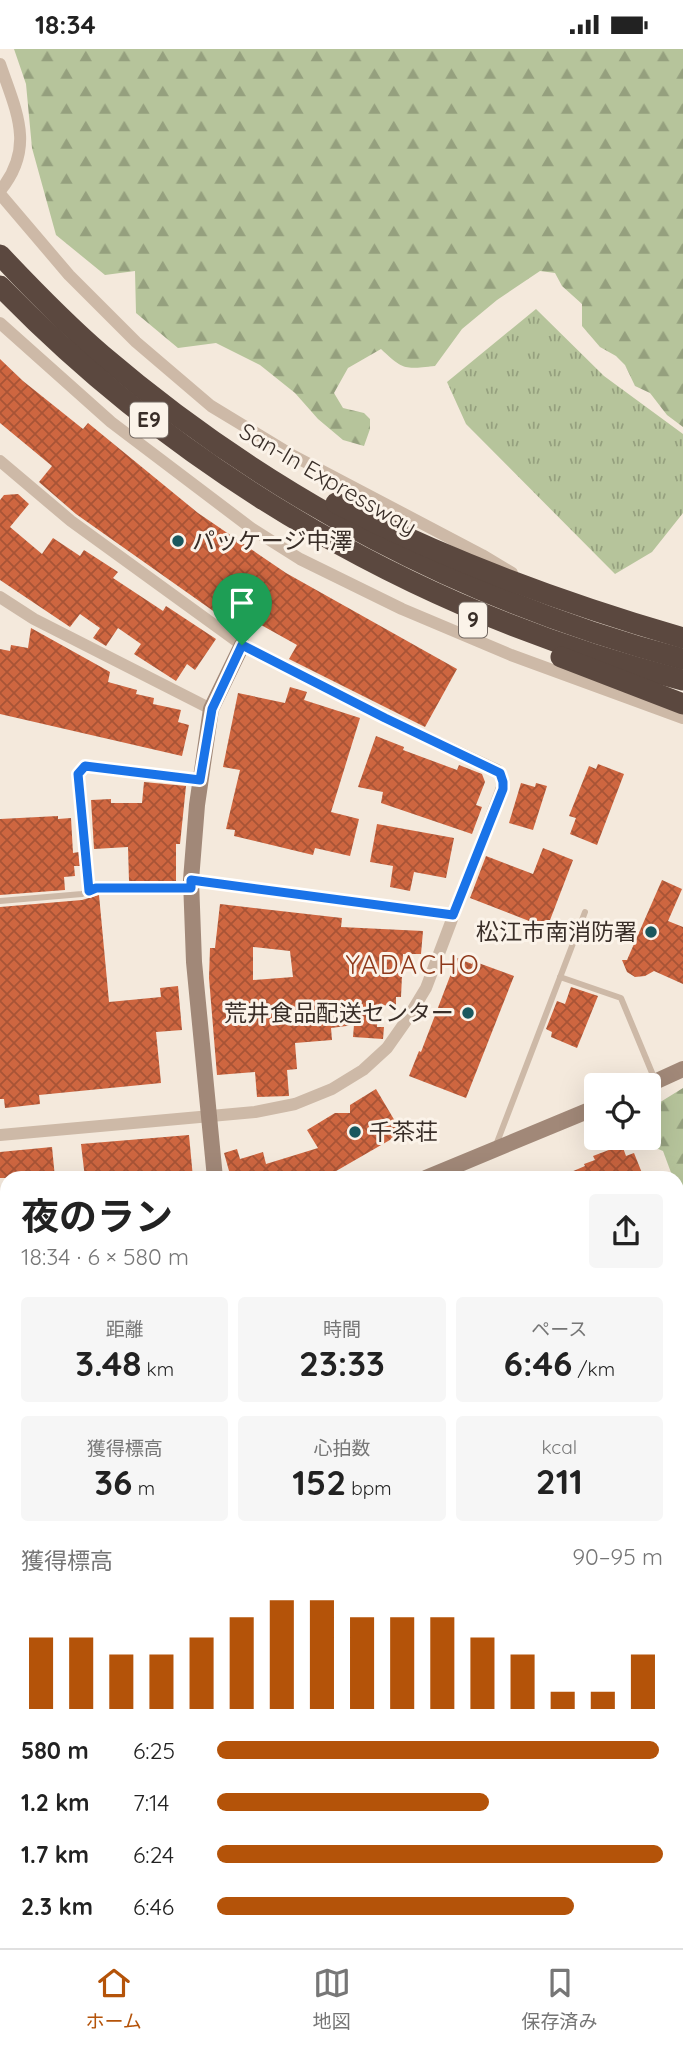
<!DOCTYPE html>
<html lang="ja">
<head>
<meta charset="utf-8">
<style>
  body { margin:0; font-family:Quicksand,"Noto Sans JP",sans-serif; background:#f6f6f6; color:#222; height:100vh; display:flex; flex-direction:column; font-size:26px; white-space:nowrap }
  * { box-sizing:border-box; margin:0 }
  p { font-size:23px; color:#767676 }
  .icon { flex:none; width:38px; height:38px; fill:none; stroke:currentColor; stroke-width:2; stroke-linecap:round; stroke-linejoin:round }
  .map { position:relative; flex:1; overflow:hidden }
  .details { position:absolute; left:0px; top:1122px; width:684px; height:779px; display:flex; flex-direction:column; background:#fff; border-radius:21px 21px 0 0; box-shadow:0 7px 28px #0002 }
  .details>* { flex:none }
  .controls { position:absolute; left:584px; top:1024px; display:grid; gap:14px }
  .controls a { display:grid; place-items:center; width:77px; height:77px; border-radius:7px; background:#fff; box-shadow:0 7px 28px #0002; font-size:35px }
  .pin { position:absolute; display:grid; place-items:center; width:60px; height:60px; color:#fff; margin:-72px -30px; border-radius:50% 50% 50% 0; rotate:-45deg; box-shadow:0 0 7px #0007 }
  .pin .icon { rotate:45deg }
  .round { display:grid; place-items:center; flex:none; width:74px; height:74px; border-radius:7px; background:#f6f6f6 }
  .head { display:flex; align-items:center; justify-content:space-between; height:119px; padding:0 21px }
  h1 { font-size:38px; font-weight:700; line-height:52px }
  .figures { display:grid; grid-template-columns:repeat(3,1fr); gap:10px; height:119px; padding:7px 21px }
  .figures div { display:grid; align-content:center; border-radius:7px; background:#f6f6f6; text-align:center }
  .figures b { font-size:35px; font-weight:700 }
  .figures small { font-size:19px; font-weight:400 }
  .figures p { font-size:19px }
  .chart { height:196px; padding:14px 21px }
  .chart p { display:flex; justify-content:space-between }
  .chart svg { width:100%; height:126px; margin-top:7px; stroke:#b45309; stroke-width:6 }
  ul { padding:0 21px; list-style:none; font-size:23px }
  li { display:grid; grid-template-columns:112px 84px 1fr; align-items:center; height:52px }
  li i { height:18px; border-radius:9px; background:#b45309 }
  .status { display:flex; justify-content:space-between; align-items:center; height:49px; padding:0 35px; background:#fff; direction:ltr }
  .status svg { height:19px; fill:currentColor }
  .dock { display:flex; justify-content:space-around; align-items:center; height:98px; border-top:2px solid #e0e0e0; background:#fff; font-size:19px; color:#767676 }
  .dock a { display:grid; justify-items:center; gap:4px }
  .dock .selected { color:#b45309 }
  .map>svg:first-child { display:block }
  .grass { fill:url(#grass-tufts) }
  .forest { fill:url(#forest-firs) }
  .water { fill:url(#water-waves) }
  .building { fill:url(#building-cross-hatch); fill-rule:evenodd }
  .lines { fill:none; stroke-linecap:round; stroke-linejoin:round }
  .lane { stroke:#cdb9a7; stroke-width:6 }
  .street { stroke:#cdb9a7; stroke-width:12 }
  .secondary { stroke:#a18878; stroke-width:16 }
  .highway { stroke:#5b483f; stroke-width:21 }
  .route-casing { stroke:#fff; stroke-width:14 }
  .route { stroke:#1a73e8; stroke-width:9 }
  .poi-dot { fill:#1a585e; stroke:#fbf3e9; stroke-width:2.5 }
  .labels { text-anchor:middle; stroke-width:6; stroke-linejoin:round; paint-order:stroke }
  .shield { fill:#fbf3e9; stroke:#736962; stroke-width:2 }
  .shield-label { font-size:21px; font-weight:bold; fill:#392e28 }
  .street-label { font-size:23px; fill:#392e28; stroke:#fbf3e9 }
  .poi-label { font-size:23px; fill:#392e28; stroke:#fbf3e9; text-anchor:start }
  .quarter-label { font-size:26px; letter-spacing:2px; fill:#8e391b; stroke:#fbf3e9 }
</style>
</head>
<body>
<div class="status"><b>18:34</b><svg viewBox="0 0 49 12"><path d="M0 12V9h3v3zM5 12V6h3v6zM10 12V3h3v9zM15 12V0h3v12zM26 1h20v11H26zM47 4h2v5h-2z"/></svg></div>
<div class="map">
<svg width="683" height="1899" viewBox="0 0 683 1899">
  <defs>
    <pattern id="grass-tufts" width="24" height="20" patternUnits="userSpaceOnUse" patternTransform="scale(1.75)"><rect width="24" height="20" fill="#b6c49b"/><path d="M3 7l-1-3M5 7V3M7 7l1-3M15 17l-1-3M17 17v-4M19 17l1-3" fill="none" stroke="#95a07e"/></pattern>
    <pattern id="forest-firs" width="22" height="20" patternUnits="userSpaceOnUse" patternTransform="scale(1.75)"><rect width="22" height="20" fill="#b6c49b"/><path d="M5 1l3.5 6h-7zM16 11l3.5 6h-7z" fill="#95a07e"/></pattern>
    <pattern id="water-waves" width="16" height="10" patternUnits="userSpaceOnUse" patternTransform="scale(1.75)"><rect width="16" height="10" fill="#79b0b3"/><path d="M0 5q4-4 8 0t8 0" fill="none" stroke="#649092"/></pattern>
    <pattern id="building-cross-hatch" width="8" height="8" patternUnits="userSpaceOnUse" patternTransform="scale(1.75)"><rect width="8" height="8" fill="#ce6640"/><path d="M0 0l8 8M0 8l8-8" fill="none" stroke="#a85436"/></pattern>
  </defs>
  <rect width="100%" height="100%" fill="#f4e9dc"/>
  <path class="grass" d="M536 260 604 327 683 385V464L652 503 615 525 466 375 447 333Z"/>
  <g class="forest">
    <path d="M14 0H683V378L667 366 650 344 635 337 625 316 616 307 600 298 582 277V255L562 237 555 224 540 222 497 251 462 280 435 317C405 320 404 322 381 300L348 319 334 344 343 359 364 364 370 370V380L364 397 343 391 318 370 295 344 260 316 216 294 178 299 136 264 135 222 105 226 56 186 32 99 26 35Z"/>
    <path d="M683 1039V1154L677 1140V1129H673L663 1102 642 1093 640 1089 649 1088V1060Z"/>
    <path d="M683 1216V1539L677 1540V1224Z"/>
    <path d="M7 1875V1894H137V1896L140 1899H0V1877Z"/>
    <path d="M547 1894H673L680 1899H518Z"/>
  </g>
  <g class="water">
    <path d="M677 1692 683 1695V1817L677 1820Z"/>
    <path d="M144 1894H529L507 1899H153Z"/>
  </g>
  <g class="building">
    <path d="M0 310 23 332 83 380 88 374 198 464 286 524 457 620 425 678 289 610 297 596 252 571 243 583 76 465 39 433 52 417 0 374Z"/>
    <path d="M18 445 29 455 10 478 42 505 53 489 80 507 84 501 118 523 113 529 163 562 166 557 216 590 195 621 187 615 176 632 134 605 141 595 118 579 106 597 93 589 100 579 80 565 70 578 0 531V451L4 446Z"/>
    <path d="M31 579 110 623 108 633 137 641 136 645 154 649 153 655 181 661 178 673 189 676 182 707 0 665V600L10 602 11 596 28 599Z"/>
    <path d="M290 638 307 643 304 651 360 669 331 763 359 770 350 807 315 799 313 806 234 787 235 781 226 780 240 721 223 718 238 644 285 654Z"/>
    <path d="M376 687 404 698 403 701 457 721 459 716 482 725 485 733 476 756 482 758 472 785 381 754 383 743 358 738Z"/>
    <path d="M598 715 624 725 597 796 570 785 576 769 569 767 589 717 596 720Z"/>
    <path d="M144 733 186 737 180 795H176V832H129L128 798 94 800 91 751 111 750V754H142Z"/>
    <path d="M521 734 535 738 536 734 547 737 533 781 509 774Z"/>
    <path d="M58 767V770L71 769 73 804 79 803 80 817H74L75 827 64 828 65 841 0 846V770Z"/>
    <path d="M377 775 454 789 446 829 414 823 410 842 390 838 393 817 370 813Z"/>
    <path d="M543 799 573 811 547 879 470 849 486 807 533 825Z"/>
    <path d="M662 831 682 840 668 872 683 878V935L654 922 645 927 635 928 627 923 622 911H627Z"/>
    <path d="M99 846 109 953 161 948 160 939 178 937 182 981 156 983 161 1034 39 1046 40 1055 5 1059 4 1050H0V858L82 851Z"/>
    <path d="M220 855 342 869 341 878 423 882 421 905H403L401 948H396V957L378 956 377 978H384L383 990 353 988 354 976 331 979 332 991 295 994 297 1020 287 1021 289 1047 257 1048 255 1023 217 1026 209 929 210 899H215ZM253 898 290 902 293 928 253 931Z"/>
    <path d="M457 909 472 915 473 912 514 927 466 1049 409 1027 419 1002 421 1003Z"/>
    <path d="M571 938 598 947 577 999 551 988 552 983 546 980 557 952 565 955Z"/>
    <path d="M376 1040 402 1084 324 1129H231L224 1104 237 1100 240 1110 263 1103 266 1115 318 1099 307 1081 335 1064H350V1056Z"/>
    <path d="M189 1086 193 1129H85L81 1095Z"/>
    <path d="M622 1096 626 1107 634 1104 644 1129H557L585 1117 584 1115 595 1111 593 1107Z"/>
    <path d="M52 1098 55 1129H0V1103Z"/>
  </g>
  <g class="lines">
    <g class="lane">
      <path d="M89 842 78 725 85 717 198 731"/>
      <path d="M0 852 82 845 96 839H189"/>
      <path d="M560 928 621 949 655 1031"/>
      <path d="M496 1096 585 863"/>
    </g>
    <g class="street">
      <path d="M0 15C16 62 36 98 0 142"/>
      <path d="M0 145 69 226 136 293 211 357 290 405 482 506 512 524"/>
      <path d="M0 274 111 373 251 479 300 510 402 560 511 606 683 669"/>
      <path d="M0 412 71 472 242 596 385 669 497 721 504 733 426 939 406 972 387 999 363 1021 332 1040 295 1055 255 1063 0 1086"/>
      <path d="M0 548 34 570 211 660"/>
      <path d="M191 831 453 866"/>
      <path d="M0 1306H7"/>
      <path d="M0 1394 7 1393"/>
      <path d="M0 1523 7 1522"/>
      <path d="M0 1685 7 1681"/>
      <path d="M0 1736 7 1764"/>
      <path d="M2 1875 7 1870"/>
    </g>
    <g class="secondary">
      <path d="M648 1036 683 1020"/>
      <path d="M215 1129 194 913 191 831 197 756 211 660 242 596"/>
      <path d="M426 1129 597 1058"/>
      <path d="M0 1199H7"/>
    </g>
    <g class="highway">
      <path d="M0 206C33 241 66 275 102 306 269 449 470 554 683 610"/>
      <path d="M0 237C185 428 425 566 683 631"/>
      <path d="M336 454C447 512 563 554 683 589"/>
      <path d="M561 608 683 655"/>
    </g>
  </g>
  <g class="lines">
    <defs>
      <path id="route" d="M242 596 385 669 500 724 503 733V740L453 866 191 831V839H96L89 842 78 725 85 717 200 731 212 660Z"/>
    </defs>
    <use href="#route" class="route-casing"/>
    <use href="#route" class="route"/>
  </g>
  <g class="poi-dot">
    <circle cx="178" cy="492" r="7"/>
    <circle cx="651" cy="883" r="7"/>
    <circle cx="468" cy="964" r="7"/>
    <circle cx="355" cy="1083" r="7"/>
  </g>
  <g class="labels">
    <g class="shield">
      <rect x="130" y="353.5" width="38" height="35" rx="5"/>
      <rect x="459" y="553.5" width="28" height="35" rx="5"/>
    </g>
    <g class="shield-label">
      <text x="149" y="378">E9</text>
      <text x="473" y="578">9</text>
    </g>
    <g class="street-label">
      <text transform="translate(328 430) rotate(30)" y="8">San-In Expressway</text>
    </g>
    <g class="poi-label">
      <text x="192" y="500">パッケージ中澤</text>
      <text x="637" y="891" text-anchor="end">松江市南消防署</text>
      <text x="454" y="972" text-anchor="end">荒井食品配送センター</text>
      <text x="369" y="1091">千茶荘</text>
    </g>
    <g class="quarter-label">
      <text x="413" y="925">YADACHO</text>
    </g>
  </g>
</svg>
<div class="controls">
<a><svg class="icon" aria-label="locate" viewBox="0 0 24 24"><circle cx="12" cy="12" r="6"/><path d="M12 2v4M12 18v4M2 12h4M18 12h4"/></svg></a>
</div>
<div class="pin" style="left:242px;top:596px;background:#1e9e55"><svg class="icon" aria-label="arrive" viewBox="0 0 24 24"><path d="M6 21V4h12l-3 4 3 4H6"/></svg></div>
<section class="details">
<div class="head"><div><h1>夜のラン</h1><p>18:34 · 6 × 580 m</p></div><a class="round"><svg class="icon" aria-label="share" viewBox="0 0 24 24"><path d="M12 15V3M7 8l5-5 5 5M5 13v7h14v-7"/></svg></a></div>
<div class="figures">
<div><p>距離</p><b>3.48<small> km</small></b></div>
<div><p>時間</p><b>23:33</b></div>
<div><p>ペース</p><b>6:46<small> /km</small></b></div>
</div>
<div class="figures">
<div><p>獲得標高</p><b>36<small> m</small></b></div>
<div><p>心拍数</p><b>152<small> bpm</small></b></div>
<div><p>kcal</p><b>211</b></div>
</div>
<div class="chart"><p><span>獲得標高</span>90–95 m</p>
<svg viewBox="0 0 160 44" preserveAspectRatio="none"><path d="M5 44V19M15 44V19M25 44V25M35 44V25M45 44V19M55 44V12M65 44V6M75 44V6M85 44V12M95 44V12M105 44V12M115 44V19M125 44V25M135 44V38M145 44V38M155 44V25"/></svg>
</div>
<ul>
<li><b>580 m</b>6:25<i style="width:99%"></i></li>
<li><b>1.2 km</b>7:14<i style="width:61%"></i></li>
<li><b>1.7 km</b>6:24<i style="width:100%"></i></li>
<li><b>2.3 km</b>6:46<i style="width:80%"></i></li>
</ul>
</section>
</div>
<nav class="dock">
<a class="selected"><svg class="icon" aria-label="home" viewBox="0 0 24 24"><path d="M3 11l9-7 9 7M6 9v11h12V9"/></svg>ホーム</a>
<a><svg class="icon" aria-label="map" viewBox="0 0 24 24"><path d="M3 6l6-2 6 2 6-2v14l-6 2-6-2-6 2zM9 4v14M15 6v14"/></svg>地図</a>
<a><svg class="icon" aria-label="saved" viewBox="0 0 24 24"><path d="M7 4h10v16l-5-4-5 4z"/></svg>保存済み</a>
</nav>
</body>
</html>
